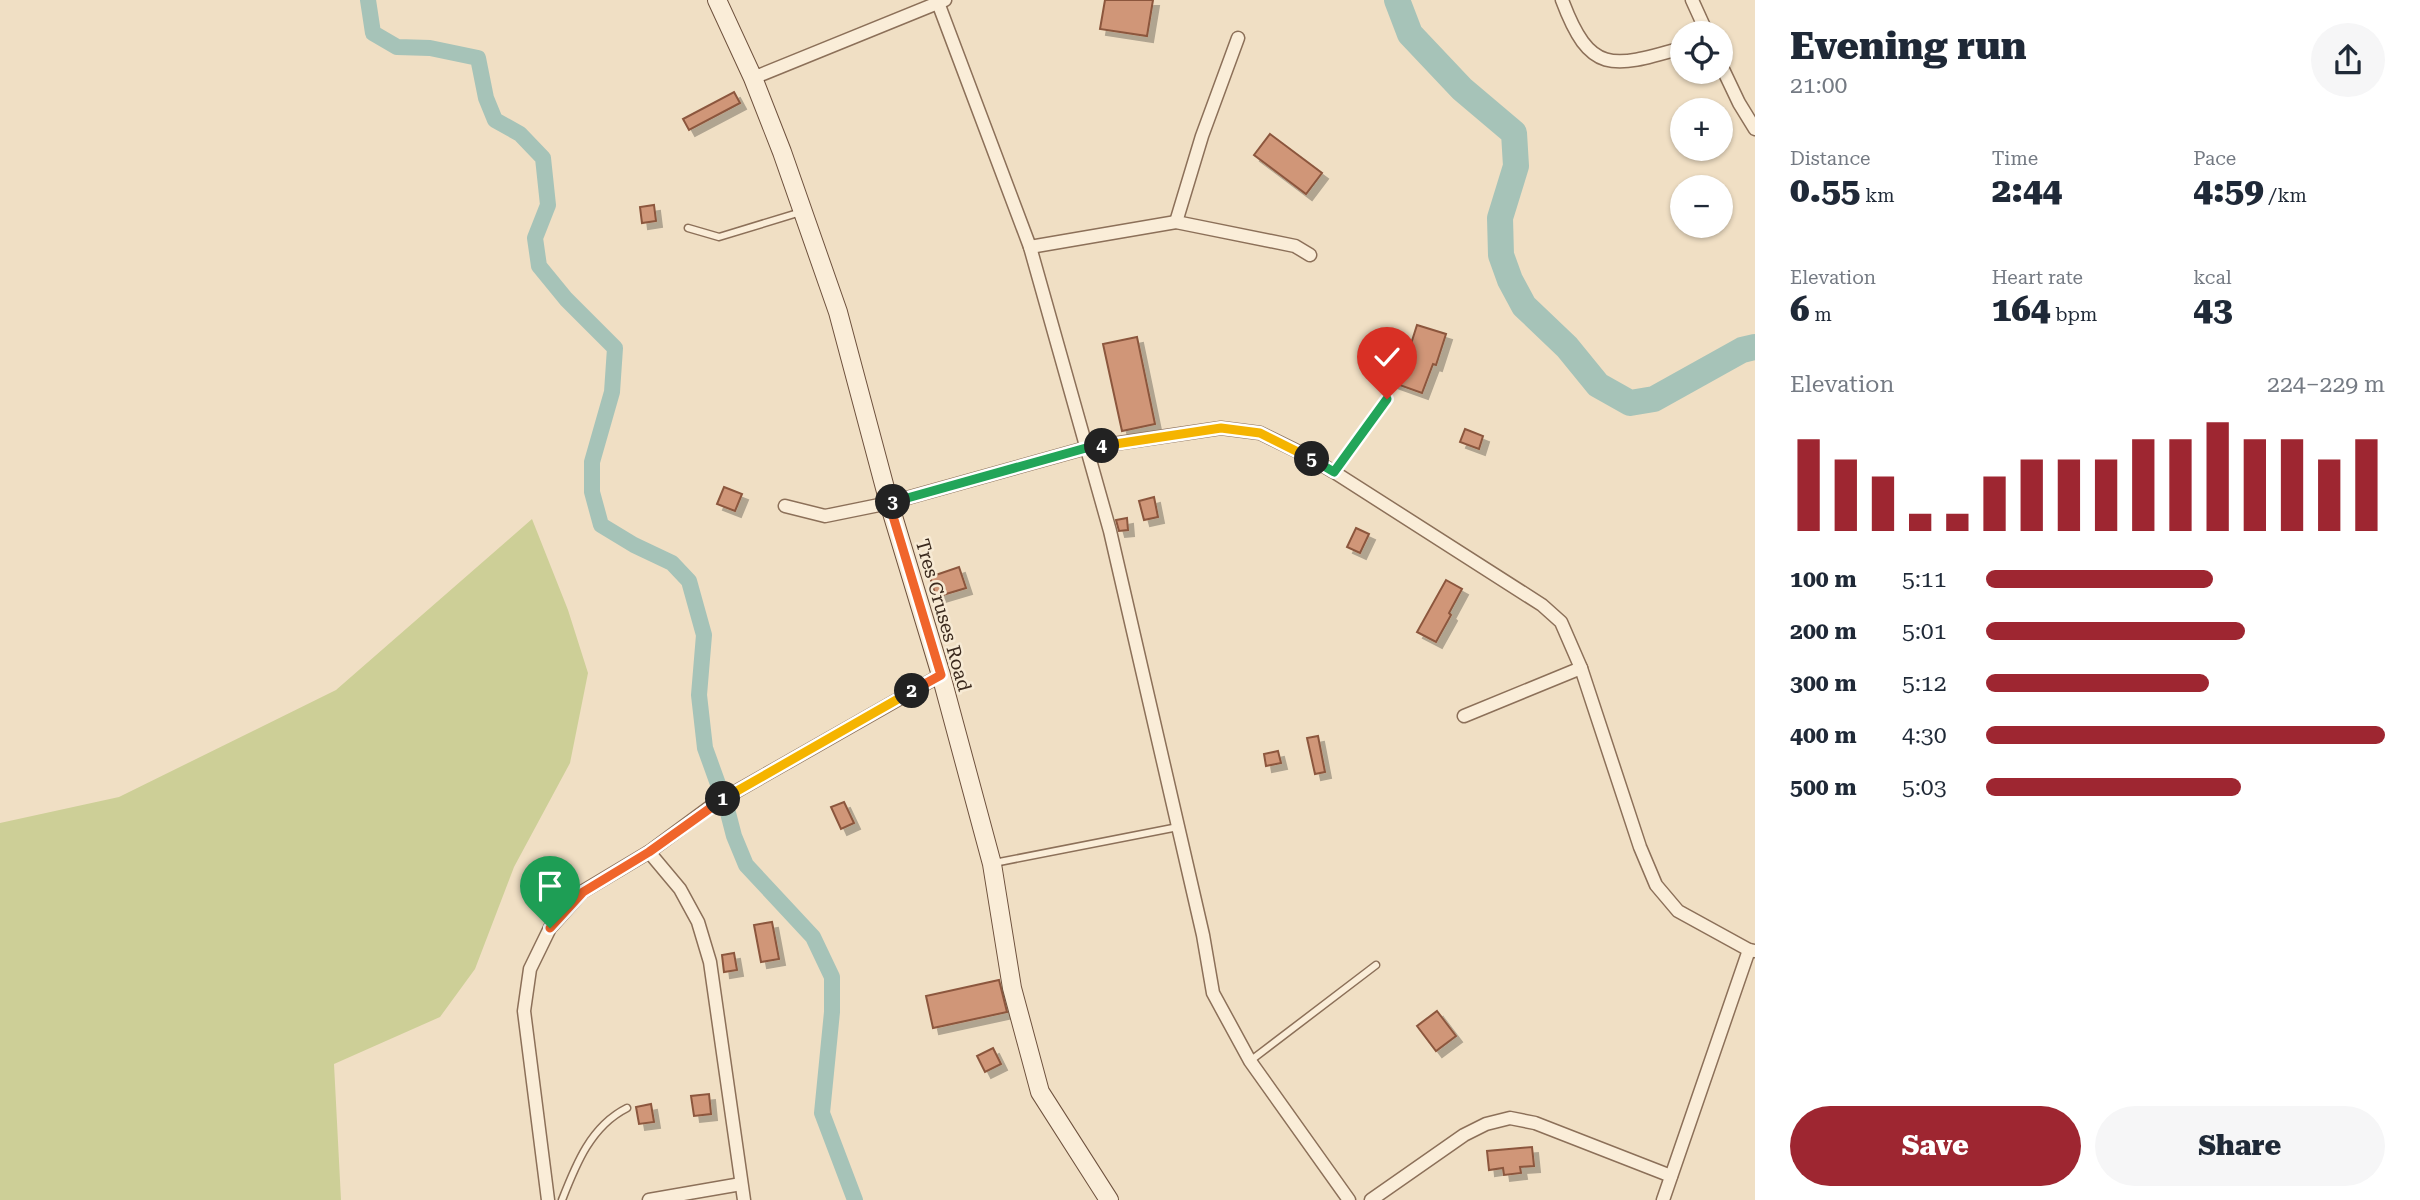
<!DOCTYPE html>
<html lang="en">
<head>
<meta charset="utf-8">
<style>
  body { margin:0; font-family:"Roboto Serif",serif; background:#f6f6f7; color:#1f2937; height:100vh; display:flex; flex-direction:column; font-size:26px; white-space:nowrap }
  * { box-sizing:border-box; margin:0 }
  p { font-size:23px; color:#747a83 }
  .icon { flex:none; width:38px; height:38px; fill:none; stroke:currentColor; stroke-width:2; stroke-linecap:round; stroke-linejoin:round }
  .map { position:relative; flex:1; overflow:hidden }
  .panel { display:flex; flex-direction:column; background:#fff; width:665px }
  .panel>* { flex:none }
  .tools { position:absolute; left:1670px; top:21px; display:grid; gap:14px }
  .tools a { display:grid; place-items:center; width:63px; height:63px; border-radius:50%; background:#fff; box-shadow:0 2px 5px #0004; font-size:35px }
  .pin { position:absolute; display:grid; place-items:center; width:60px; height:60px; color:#fff; margin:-72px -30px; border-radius:50% 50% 50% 0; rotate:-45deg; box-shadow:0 0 7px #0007 }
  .pin .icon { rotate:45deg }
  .km { position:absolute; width:35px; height:35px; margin:-18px; border-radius:50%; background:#222; color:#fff; font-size:19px; line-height:35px; text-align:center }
  .round { display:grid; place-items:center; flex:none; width:74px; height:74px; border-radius:37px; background:#f6f6f7 }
  .overview { display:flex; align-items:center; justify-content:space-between; height:119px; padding:0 35px }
  h1 { font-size:38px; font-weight:800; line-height:52px }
  .stats { display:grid; grid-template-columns:repeat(3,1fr); gap:10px; height:119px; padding:7px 35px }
  .stats div { display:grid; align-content:center }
  .stats b { font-size:35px; font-weight:800 }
  .stats small { font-size:19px; font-weight:400 }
  .stats p { font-size:19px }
  .chart { height:196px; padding:14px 35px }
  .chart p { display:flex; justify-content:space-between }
  .chart svg { width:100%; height:126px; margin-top:7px; stroke:#9e2631; stroke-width:6 }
  .primary-button { display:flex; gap:14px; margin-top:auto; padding:14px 35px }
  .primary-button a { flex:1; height:80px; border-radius:42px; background:#9e2631; color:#fff; font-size:28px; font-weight:800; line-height:80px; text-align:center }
  .primary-button a+a { background:#f6f6f7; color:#1f2937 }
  ul { padding:0 35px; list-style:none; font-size:23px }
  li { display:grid; grid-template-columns:112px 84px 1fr; align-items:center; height:52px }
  li i { height:18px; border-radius:9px; background:#9e2631 }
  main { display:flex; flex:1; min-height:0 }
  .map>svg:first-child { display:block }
  .green { fill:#cdcf97 }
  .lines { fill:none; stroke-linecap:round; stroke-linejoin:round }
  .canal { stroke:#a6c3b8; stroke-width:16 }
  .river { stroke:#a6c3b8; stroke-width:26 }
  .building { fill:#d09678; stroke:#8c573e; stroke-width:2; filter:url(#shadow) }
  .service-casing { stroke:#8c7059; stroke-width:9 }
  .minor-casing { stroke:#8c7059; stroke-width:15 }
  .secondary-casing { stroke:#6e513d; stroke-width:20 }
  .service { stroke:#faedd8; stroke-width:6 }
  .minor { stroke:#faedd8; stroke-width:12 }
  .secondary { stroke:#faedd8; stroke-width:18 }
  .split-1-casing { stroke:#fff; stroke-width:14 }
  .split-2-casing { stroke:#fff; stroke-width:14 }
  .split-3-casing { stroke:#fff; stroke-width:14 }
  .split-4-casing { stroke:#fff; stroke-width:14 }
  .split-5-casing { stroke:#fff; stroke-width:14 }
  .split-6-casing { stroke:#fff; stroke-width:14 }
  .split-1 { stroke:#f0652b; stroke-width:9 }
  .split-2 { stroke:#f5b400; stroke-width:9 }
  .split-3 { stroke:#f0652b; stroke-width:9 }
  .split-4 { stroke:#22a559; stroke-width:9 }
  .split-5 { stroke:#f5b400; stroke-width:9 }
  .split-6 { stroke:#22a559; stroke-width:9 }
  .labels { text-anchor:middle; stroke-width:5; stroke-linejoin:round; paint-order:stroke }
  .street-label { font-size:19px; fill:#3b2a1e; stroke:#f7ead4 }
</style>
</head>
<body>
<main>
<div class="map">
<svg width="1755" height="1200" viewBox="0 0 1755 1200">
  <defs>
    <filter id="shadow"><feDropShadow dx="6" dy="6" stdDeviation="0" flood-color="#0004"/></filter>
  </defs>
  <rect width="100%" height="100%" fill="#f0dfc4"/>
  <path class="green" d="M532 519 568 610 588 673 570 763 514 867 475 969 440 1017 334 1064 341 1200H0V823L119 797 336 690Z"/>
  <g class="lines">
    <path class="canal" d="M368 0 373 33 397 47 430 48 478 58 486 98 495 120 520 134 543 158 548 205 535 238 539 266 566 299 615 348 612 392 592 462V492L601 525 634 545 672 563 689 581 704 635 699 695 705 748 727 809 734 836 746 865 813 937 832 977V1012L822 1113 855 1200"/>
    <path class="river" d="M1397 0 1410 34 1462 89 1514 133 1516 166 1500 218 1501 255 1510 280 1524 306 1567 347 1598 385 1630 403 1654 399 1742 350 1755 347"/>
  </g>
  <g class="building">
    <path d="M1105 0H1153L1147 36 1100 29Z"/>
    <path d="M734 92 740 103 689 130 683 119Z"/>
    <path d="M1270 134 1322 173 1306 194 1254 155Z"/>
    <path d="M654 205 656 221 642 223 640 207Z"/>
    <path d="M1417 325 1446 334 1436 365 1433 364 1422 393 1391 382 1397 364 1404 366Z"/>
    <path d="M1137 337 1155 424 1122 431 1103 344Z"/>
    <path d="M1465 429 1483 436 1479 449 1460 442Z"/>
    <path d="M724 487 742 494 735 511 717 504Z"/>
    <path d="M1154 497 1158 517 1144 520 1139 501Z"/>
    <path d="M1127 518 1128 530 1119 531 1116 520Z"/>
    <path d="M1356 528 1369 534 1360 553 1347 547Z"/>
    <path d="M959 567 966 588 936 597 930 577Z"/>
    <path d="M1446 580 1462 589 1449 613 1451 615 1436 642 1417 632Z"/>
    <path d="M1318 736 1325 772 1315 774 1307 738Z"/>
    <path d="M1278 751 1281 763 1266 766 1264 754Z"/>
    <path d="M844 802 854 823 841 829 831 807Z"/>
    <path d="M772 922 779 959 761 962 754 925Z"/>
    <path d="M734 953 737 970 724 972 722 955Z"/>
    <path d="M999 980 1007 1012 933 1028 926 996Z"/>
    <path d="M1437 1011 1456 1036 1436 1051 1417 1026Z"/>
    <path d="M993 1048 1001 1064 985 1072 977 1056Z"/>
    <path d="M709 1094 711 1114 694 1116 691 1096Z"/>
    <path d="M651 1104 654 1122 639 1124 636 1107Z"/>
    <path d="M1532 1147 1534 1166 1520 1167 1521 1173 1504 1175 1503 1168 1489 1170 1487 1151Z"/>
  </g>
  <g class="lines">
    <defs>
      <g id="service">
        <path d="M688 228 719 237 801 212"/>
        <path d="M1334 472 1387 399"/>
        <path d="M994 863 1178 827"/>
        <path d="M1250 1061 1376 965"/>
        <path d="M562 1200C576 1164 591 1126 627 1108"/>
      </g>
      <g id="minor">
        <path d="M937 0 1030 247 1110 531 1203 935 1213 993 1250 1061 1349 1200"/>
        <path d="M1562 0C1590 75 1612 68 1682 48"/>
        <path d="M1692 0 1707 33"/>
        <path d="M1720 63 1739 103 1755 129"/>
        <path d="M753 78 945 0"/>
        <path d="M1176 222 1202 136 1238 38"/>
        <path d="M1030 247 1176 222 1295 246 1310 255"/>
        <path d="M785 506 825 516 889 503 1086 448 1221 428 1260 433 1307 456 1334 472 1542 605 1561 622 1581 668"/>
        <path d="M1464 716 1581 668 1640 847 1656 885 1678 911 1749 950 1755 951"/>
        <path d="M649 852 680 889 698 922 710 962 744 1200"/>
        <path d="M548 1200 524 1011 530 969 550 928 582 892 649 852 714 804 941 675"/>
        <path d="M649 1200 741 1184"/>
        <path d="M1371 1200 1464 1135 1486 1124 1510 1118 1535 1123 1671 1176"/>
        <path d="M1663 1200 1749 950"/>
      </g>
      <path id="secondary" d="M717 0 753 78 782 152 838 312 889 503 941 675 992 864 1012 988 1040 1092 1109 1200"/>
    </defs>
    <use href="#service" class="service-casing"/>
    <use href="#minor" class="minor-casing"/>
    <use href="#secondary" class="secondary-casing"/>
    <use href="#service" class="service"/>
    <use href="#minor" class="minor"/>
    <use href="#secondary" class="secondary"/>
  </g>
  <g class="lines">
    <defs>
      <path id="split-1" d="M550 928 583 892 649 852 723 799"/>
      <path id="split-2" d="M723 799 912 691"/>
      <path id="split-3" d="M893 502 889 503 941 675 912 691"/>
      <path id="split-4" d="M893 502 1086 448 1102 446"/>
      <path id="split-5" d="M1102 446 1221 428 1260 433 1312 459"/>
      <path id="split-6" d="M1312 459 1334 472 1387 399"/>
    </defs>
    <use href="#split-1" class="split-1-casing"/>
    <use href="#split-2" class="split-2-casing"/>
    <use href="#split-3" class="split-3-casing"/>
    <use href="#split-4" class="split-4-casing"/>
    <use href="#split-5" class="split-5-casing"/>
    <use href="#split-6" class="split-6-casing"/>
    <use href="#split-1" class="split-1"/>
    <use href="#split-2" class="split-2"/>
    <use href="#split-3" class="split-3"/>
    <use href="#split-4" class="split-4"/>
    <use href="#split-5" class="split-5"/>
    <use href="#split-6" class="split-6"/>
  </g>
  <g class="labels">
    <g class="street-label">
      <text transform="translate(944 615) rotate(74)" y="7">Tres Cruses Road</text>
    </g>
  </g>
</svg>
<div class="tools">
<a><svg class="icon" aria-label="locate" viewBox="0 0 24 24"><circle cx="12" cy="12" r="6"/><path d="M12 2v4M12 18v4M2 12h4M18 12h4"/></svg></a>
<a>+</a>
<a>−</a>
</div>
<div class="pin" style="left:550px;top:928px;background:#1e9e55"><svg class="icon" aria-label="arrive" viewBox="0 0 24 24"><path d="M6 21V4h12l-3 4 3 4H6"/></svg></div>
<div class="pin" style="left:1387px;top:399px;background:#d93025"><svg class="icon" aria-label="check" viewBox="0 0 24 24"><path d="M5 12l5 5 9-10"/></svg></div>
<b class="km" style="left:723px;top:799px">1</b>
<b class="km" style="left:912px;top:691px">2</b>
<b class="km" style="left:893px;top:502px">3</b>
<b class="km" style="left:1102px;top:446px">4</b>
<b class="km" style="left:1312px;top:459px">5</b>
</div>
<section class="panel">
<div class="overview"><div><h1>Evening run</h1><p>21:00</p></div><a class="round"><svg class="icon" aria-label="share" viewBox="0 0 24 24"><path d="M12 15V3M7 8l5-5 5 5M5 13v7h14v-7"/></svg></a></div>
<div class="stats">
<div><p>Distance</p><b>0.55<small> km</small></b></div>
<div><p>Time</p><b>2:44</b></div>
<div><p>Pace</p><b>4:59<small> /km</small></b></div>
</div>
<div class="stats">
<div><p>Elevation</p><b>6<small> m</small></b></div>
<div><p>Heart rate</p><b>164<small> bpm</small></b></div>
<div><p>kcal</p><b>43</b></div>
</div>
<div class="chart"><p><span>Elevation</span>224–229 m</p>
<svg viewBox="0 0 160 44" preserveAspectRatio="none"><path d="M5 44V12M15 44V19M25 44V25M35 44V38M45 44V38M55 44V25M65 44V19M75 44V19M85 44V19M95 44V12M105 44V12M115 44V6M125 44V12M135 44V12M145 44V19M155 44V12"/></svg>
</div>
<ul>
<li><b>100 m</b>5:11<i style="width:57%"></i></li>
<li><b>200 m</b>5:01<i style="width:65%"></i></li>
<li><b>300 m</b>5:12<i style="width:56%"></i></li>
<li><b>400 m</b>4:30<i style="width:100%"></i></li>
<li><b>500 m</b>5:03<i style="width:64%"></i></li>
</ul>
<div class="primary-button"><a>Save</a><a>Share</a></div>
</section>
</main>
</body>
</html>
